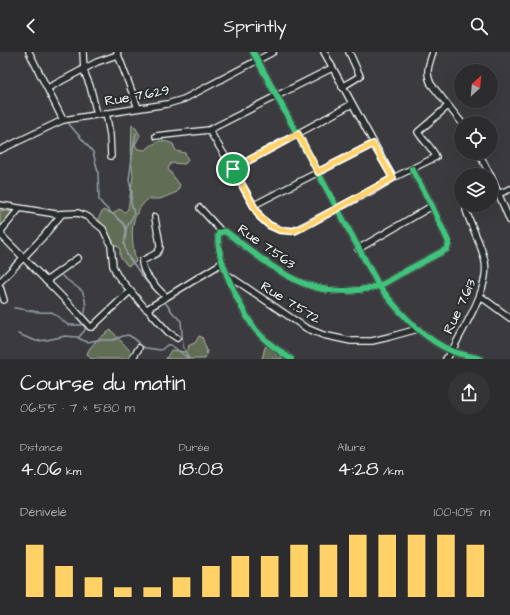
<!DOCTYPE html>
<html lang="fr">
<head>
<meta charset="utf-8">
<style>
  body { margin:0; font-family:"Architects Daughter",sans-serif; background:#343437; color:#f1f3f6; height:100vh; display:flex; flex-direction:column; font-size:15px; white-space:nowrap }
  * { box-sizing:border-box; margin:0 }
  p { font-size:13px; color:#a6a7aa }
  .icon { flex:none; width:22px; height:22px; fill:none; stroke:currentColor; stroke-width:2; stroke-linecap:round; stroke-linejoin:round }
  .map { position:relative; height:307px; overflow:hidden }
  .drawer { display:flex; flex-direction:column; background:#2c2c2f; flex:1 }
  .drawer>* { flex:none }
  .needle { width:26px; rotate:26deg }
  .fabs { position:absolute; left:454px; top:12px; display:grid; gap:8px }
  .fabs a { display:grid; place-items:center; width:44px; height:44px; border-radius:50%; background:#2c2c2f; box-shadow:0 4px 16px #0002,0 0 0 1px #48484b; font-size:20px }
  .pin { position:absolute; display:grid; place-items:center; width:34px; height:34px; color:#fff; margin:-17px; border:2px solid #fff; border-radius:50%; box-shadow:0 1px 4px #0007 }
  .round { display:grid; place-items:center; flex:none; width:42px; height:42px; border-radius:21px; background:#343437 }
  .summary { display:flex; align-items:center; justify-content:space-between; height:68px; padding:0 20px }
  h1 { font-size:22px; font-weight:600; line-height:30px }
  .metrics { display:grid; grid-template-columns:repeat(3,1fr); gap:6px; height:68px; padding:4px 20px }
  .metrics div { display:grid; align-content:center }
  .metrics b { font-size:20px; font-weight:600 }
  .metrics small { font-size:11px; font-weight:400 }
  .metrics p { font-size:11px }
  .chart { height:112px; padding:8px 20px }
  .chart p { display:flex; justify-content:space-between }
  .chart svg { width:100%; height:72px; margin-top:4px; stroke:#ffd166; stroke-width:6 }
  header { display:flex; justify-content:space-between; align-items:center; height:52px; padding:0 20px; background:#2c2c2f; font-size:18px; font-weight:600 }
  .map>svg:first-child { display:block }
  .green { fill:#626d54; stroke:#b0b6aa }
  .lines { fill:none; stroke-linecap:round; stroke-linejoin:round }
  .stream { stroke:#95a0a9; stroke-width:1.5 }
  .minor-casing { stroke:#fff; stroke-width:8 }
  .minor { stroke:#2a2d2e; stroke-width:5.5 }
  .cycleway-casing { stroke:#2a2d2e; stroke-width:8 }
  .cycleway { stroke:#40c37c; stroke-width:6 }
  .route-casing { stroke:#fff; stroke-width:8 }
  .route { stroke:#ffd166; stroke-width:5 }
  .labels { text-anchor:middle; stroke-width:4; stroke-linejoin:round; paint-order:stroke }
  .street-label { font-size:14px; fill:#fff; stroke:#2a2d2e }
</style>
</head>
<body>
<header><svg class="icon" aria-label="back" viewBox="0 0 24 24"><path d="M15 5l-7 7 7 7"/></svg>Sprintly<svg class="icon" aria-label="search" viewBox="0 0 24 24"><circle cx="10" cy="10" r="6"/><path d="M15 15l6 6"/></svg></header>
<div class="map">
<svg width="510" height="307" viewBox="0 0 510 307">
  <rect width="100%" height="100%" fill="#3b3a3f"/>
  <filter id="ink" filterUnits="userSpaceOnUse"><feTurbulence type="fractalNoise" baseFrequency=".025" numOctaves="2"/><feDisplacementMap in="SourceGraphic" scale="8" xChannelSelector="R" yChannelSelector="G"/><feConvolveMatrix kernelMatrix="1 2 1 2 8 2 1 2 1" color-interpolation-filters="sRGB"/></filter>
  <g filter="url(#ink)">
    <g class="green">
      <path d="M132 72 135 75 140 83 135 93 138 97 145 98C156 90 160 86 173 92L176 99 185 101 188 108 185 112 171 111 168 117 180 133 177 140 160 147H148C128 165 131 185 136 210L128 214 120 205V196L111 190 104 174 98 167 103 158 113 162 119 157 125 160 128 157 133 124 131 106Z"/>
      <path d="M0 158 14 160 0 176Z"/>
      <path d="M111 278 133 302 129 307H91L87 302C91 291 102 284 111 278Z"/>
      <path d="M199 284 202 285 207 299 205 307H166L171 298 186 300 189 296 188 294 192 292 195 291Z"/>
      <path d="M267 294 280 303 282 307H262L265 295Z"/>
    </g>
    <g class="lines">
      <g class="stream">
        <path d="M69 72 93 100 98 120 99 148 104 154 124 172 126 177V181L124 192 127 203 146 229 162 246"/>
        <path d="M126 177 134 162 131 150 132 140 129 128 133 98 136 81"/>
        <path d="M62 224 82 239C87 248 86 256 84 266"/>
        <path d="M164 249 173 261 181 269 183 294 189 307"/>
        <path d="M14 256C27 257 39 262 52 260L68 273H85"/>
        <path d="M18 282 36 289 47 288 65 284 77 285 82 288 88 290 97 288H113L123 284 128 283 135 287 141 294 146 296 161 298 167 293H171L188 306"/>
        <path d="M79 285 85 278V273"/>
      </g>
      <defs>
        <g id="minor">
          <path d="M29 0 63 68"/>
          <path d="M83 0 84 19 90 34 97 62"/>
          <path d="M117 0 138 56"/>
          <path d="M253 0 379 234C397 258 423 287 452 299 461 303 472 304 481 307"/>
          <path d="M324 0 393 126"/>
          <path d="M433 0C429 13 425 19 431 32L462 71"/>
          <path d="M342 35 360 24 349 0"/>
          <path d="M48 36 97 10 117 3"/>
          <path d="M106 61 110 83 111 104"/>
          <path d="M209 78 233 117 260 165 269 173 280 178 294 179 375 137 393 126 436 105C432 95 423 89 418 80L448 54"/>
          <path d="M156 84 209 78 332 16"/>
          <path d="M0 98 63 68 167 52 184 47 273 0"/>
          <path d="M479 101 490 123"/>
          <path d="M233 117 352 52"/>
          <path d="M491 124 510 169"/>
          <path d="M491 145 510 137"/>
          <path d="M0 153 56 162 78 161 88 165 103 177 107 185 111 194 113 214 117 223 145 256 147 257 168 280 177 286"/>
          <path d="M254 153 373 92"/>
          <path d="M200 156 221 179"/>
          <path d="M19 157 1 179 2 184 74 257 90 275H92L130 239"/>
          <path d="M155 165C156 176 160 185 160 196L157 201 142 209C141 221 158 237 166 245"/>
          <path d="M358 197 432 154"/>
          <path d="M228 223 306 276 323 283 351 289H372L389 285 418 277"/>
          <path d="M46 229 78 206"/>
          <path d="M0 230 43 185 61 163"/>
          <path d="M0 235 4 248"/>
          <path d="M480 244 510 266"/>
          <path d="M147 257 222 211"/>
          <path d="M132 307 139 296"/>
          <path d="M291 307C278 298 265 290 255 277 242 259 213 202 219 181L225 179C274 216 311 253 378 234 386 232 394 225 402 221 417 213 432 205 447 197L449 191 432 154 412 117"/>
          <path d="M446 307 452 299C463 276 490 236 485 210 482 193 471 175 466 158L468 154 471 153"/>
        </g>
      </defs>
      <use href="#minor" class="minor-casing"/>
      <use href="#minor" class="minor"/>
      <defs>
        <g id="cycleway">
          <path d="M253 0 379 234C397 258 423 287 452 299 461 303 472 304 481 307"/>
          <path d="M291 307C278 298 265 290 255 277 242 259 213 202 219 181L225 179C274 216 311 253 378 234 386 232 394 225 402 221 417 213 432 205 447 197L449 191 432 154 412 117"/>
        </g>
      </defs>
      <use href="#cycleway" class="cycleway-casing"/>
      <use href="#cycleway" class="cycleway"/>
    </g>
  </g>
  <g class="lines" filter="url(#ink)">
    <defs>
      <path id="route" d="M298 82 318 120 373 92 393 126 305 174 294 179 280 178 269 173 260 165 233 117Z"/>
    </defs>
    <use href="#route" class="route-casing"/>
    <use href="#route" class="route"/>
  </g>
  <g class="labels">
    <g class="street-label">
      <text transform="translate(137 43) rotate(-10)" y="5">Rue 7.629</text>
      <text transform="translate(267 194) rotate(35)" y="5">Rue 7.563</text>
      <text transform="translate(291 250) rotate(32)" y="5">Rue 7.572</text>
      <text transform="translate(459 254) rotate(-65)" y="5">Rue 7.613</text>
    </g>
  </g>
</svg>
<div class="fabs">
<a><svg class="needle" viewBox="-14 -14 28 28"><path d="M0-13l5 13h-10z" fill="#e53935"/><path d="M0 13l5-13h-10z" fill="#a6a7aa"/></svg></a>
<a><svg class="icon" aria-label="locate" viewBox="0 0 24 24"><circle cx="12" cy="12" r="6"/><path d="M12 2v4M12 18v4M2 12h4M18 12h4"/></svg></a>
<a><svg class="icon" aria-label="layers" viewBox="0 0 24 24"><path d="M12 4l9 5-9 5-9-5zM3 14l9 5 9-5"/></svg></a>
</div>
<div class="pin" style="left:233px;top:117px;background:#1e9e55"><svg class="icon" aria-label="arrive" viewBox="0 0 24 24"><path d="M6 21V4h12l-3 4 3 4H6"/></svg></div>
</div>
<section class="drawer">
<div class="summary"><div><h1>Course du matin</h1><p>06:55 · 7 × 580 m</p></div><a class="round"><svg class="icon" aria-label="share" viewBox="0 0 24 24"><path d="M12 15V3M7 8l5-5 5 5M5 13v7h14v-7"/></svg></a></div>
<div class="metrics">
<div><p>Distance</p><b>4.06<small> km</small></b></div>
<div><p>Durée</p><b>18:08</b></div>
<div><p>Allure</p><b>4:28<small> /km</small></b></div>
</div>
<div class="chart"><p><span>Dénivelé</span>100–105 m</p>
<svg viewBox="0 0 160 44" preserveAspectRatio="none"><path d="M5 44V12M15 44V25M25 44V32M35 44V38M45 44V38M55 44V32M65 44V25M75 44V19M85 44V19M95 44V12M105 44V12M115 44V6M125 44V6M135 44V6M145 44V6M155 44V12"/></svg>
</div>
</section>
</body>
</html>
